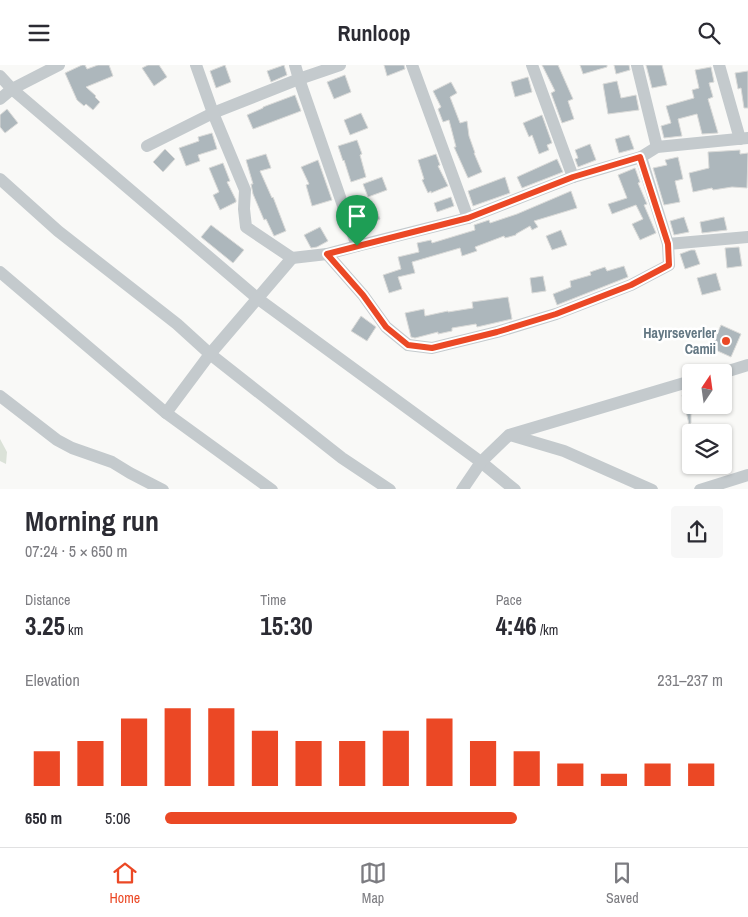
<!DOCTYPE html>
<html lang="en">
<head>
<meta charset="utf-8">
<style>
  body { margin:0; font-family:"Archivo Narrow",sans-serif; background:#f7f7f7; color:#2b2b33; height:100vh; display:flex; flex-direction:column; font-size:19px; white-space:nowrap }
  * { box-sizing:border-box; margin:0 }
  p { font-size:16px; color:#7c7c81 }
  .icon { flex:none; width:28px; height:28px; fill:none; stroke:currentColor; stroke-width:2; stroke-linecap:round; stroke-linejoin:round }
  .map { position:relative; height:424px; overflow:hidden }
  .details { display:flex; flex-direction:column; background:#fff; flex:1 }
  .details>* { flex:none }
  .needle { width:32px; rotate:13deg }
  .controls { position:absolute; left:682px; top:299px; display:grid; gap:10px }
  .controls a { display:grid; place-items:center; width:50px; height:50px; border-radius:5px; background:#fff; box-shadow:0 1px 4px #0004; font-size:25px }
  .pin { position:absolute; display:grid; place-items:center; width:42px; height:42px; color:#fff; margin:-51px -21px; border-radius:50% 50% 50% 0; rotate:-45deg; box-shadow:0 0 5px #0007 }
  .pin .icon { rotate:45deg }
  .round { display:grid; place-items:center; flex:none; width:52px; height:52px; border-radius:5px; background:#f7f7f7 }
  .headline { display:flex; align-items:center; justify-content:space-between; height:85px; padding:0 25px }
  h1 { font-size:28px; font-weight:700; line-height:38px }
  .metrics { display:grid; grid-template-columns:repeat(3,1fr); gap:8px; height:85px; padding:5px 25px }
  .metrics div { display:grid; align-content:center }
  .metrics b { font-size:25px; font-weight:700 }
  .metrics small { font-size:14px; font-weight:400 }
  .metrics p { font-size:14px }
  .chart { height:140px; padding:10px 25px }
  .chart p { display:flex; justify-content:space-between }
  .chart svg { width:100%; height:90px; margin-top:5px; stroke:#eb4825; stroke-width:6 }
  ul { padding:0 25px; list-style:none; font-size:16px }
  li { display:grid; grid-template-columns:80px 60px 1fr; align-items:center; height:38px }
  li i { height:12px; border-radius:6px; background:#eb4825 }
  header { display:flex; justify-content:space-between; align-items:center; height:65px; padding:0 25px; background:#fff; font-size:22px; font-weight:700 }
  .tab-bar { display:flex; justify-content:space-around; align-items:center; height:70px; border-top:1px solid #e1e1e2; background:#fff; font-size:14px; color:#7c7c81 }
  .tab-bar a { display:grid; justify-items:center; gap:2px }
  .tab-bar .active { color:#eb4825 }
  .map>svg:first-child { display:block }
  .green { fill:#dbe2d8 }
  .building { fill:#adb7bc; stroke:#dbdbd9 }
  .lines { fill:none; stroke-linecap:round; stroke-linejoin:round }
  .minor { stroke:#c4cacd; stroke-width:12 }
  .route-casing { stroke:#fff; stroke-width:10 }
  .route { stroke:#eb4825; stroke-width:6 }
  .poi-dot { fill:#eb4825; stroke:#fff; stroke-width:2 }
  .labels { text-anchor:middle; stroke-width:5; stroke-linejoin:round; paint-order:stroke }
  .poi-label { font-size:14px; font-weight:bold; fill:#637783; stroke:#fff; text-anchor:end }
</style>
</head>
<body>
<header><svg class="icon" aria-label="menu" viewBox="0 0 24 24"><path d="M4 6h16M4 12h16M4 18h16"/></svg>Runloop<svg class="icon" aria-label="search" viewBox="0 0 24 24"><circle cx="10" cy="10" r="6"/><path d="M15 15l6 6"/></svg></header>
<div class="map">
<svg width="748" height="425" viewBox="0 0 748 425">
  <rect width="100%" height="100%" fill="#f9f9f7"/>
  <path class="green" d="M0 374 7 387 6 399 0 396Z"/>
  <g class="building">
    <path d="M82 0H85L87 4 98 0H109L113 11 86 22 96 31 95 32 100 37 93 45 86 39 84 41 77 35 65 8Z"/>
    <path d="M148 0H159L167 12 154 21 142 3Z"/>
    <path d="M225 0 231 17 216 23 210 6Z"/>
    <path d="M284 0 287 10 271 17 267 6Z"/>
    <path d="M384 0H404L405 4 387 11Z"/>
    <path d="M542 0H558L573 34 568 36 574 54 562 58 551 28 555 26Z"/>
    <path d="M580 0H607V2L583 9Z"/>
    <path d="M614 0H629L630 5 616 9Z"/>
    <path d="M646 0H662L667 20 652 23Z"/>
    <path d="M711 2 714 17 709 18 713 32 708 34 718 68 702 69 697 49 678 54 682 71 664 73 661 61 671 58 666 41 694 33 692 25 699 23 695 5Z"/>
    <path d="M748 6V43H744L741 23 738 24 735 8Z"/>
    <path d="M345 10 351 27 334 34 327 17Z"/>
    <path d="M528 12 532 27 515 32 511 17Z"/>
    <path d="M617 16 621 33 636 30 639 45 608 49 603 19Z"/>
    <path d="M451 17 457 28 450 32 460 58 467 56 469 71 475 88H474L482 107 468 113 454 82H456L449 55 443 57 438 44 441 42 433 26Z"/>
    <path d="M295 30 301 46 253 64 247 50 263 43V42Z"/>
    <path d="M7 44 18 58 5 68 0 62V50Z"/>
    <path d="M361 48 368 63 350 70 344 55Z"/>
    <path d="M542 50 552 78 547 80 549 85 539 89 532 70 529 72 523 58Z"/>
    <path d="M212 68 217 84 198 90 200 96 186 101 179 83 199 76 198 72Z"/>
    <path d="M629 70 634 84 619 88 615 74Z"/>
    <path d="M357 75 362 89 360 90 366 112 351 117 344 95 343 96 338 81Z"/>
    <path d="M590 79 596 95 578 102 575 94 578 93 575 85Z"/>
    <path d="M165 84 175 94 163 107 153 97Z"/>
    <path d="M740 85V89L748 88 747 123 732 122 713 125 712 123 693 127 689 108 709 103 708 87Z"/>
    <path d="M266 89 271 103 260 106 272 133 273 132 286 166 274 171 266 154 264 155 253 129 251 119H253L246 95Z"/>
    <path d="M436 89 440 100 438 101 448 121 431 128V126L428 128 422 115 424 114 418 95Z"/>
    <path d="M678 92 683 114 675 116 680 137 664 140 653 103 667 100 665 95Z"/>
    <path d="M557 94 563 107 522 123 517 112Z"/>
    <path d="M318 95 332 135 312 141 306 120 309 119 301 102Z"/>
    <path d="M223 98 230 116 227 117 236 135V137L220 145 213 130 219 127 209 103Z"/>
    <path d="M635 103 640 117 638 118 647 139 644 140 656 168 640 175 632 159 643 154 636 140 612 149 608 139 627 133 618 110Z"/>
    <path d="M382 112 387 125 368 132 363 119Z"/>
    <path d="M505 112 510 128 473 141 468 126Z"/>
    <path d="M571 126 577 143 534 156 538 162 532 165 530 161 516 169V170L505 173 504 171 475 182 477 186 462 191 460 183 412 197 415 208 398 212 402 224 389 228 383 210 401 204 398 192 419 187 417 178 431 175 432 178 475 165 474 160 489 155 490 158 517 149Z"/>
    <path d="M451 132 454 141 437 147 434 138Z"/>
    <path d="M374 139 380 154 366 160 360 145Z"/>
    <path d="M684 152 689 167 674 170 670 156Z"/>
    <path d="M724 152 727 165 702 168 700 157Z"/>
    <path d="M211 160 244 185 233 198 201 172Z"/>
    <path d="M320 162 328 176 317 182 311 183 304 170Z"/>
    <path d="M561 165 567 180 552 185 546 171Z"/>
    <path d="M739 182 742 201 727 203 725 183Z"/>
    <path d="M691 185H695L700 199 685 204 680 189Z"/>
    <path d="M624 201 628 212 557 240 553 229 571 222 570 216 591 210 590 207 605 202 607 206Z"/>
    <path d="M716 208 721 225 702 230 697 213Z"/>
    <path d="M543 211 546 226 532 228 530 213Z"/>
    <path d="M508 232 512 254 477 262 476 259 452 263V266L438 269V267L415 273 411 272 405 248 424 244 425 251 448 246V247L473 243 472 237Z"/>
    <path d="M361 251 376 262 367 276 351 266Z"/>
    <path d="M721 260 741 269 731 292 711 283Z"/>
    <path d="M691 328V340H699L700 347 691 349V358L689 359 682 330Z"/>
  </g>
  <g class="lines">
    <g class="minor">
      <path d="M412 0 468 153"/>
      <path d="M532 0 573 112"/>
      <path d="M637 0 657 82"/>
      <path d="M719 0 740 74"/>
      <path d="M0 11 12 24 257 233 481 397 515 425"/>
      <path d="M0 34 12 24 59 0"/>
      <path d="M147 81 213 48 299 14 340 0"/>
      <path d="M0 114 58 166 177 259 210 289 342 393 390 425"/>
      <path d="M668 179 748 172"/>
      <path d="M357 181 468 153 573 112 641 92 657 82 748 73"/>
      <path d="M327 189 363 230 386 262 408 280 432 283 497 267 556 249 631 220 669 200 668 179 641 92"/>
      <path d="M292 193 327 189 357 181 299 14 295 0"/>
      <path d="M0 207 166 348 272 425"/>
      <path d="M722 308 748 300"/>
      <path d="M0 331 57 375 72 383 112 397 130 408 163 425"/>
      <path d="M166 348 210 289 292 193 246 162 244 144 245 125 213 48 196 0"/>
      <path d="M510 370 564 386 652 425"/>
      <path d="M462 425 481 397 509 370 691 316"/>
      <path d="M700 425 748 410"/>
    </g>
  </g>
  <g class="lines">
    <defs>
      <path id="route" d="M640 92 668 179 669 200 631 220 556 249 497 267 432 283 408 280 386 262 363 230 327 189 468 153 573 112Z"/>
    </defs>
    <use href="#route" class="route-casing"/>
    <use href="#route" class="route"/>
  </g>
  <circle class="poi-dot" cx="726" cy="276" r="5"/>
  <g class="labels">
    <g class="poi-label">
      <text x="716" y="273">Hayırseverler<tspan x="716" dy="16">Camii</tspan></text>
    </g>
  </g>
</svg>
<div class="controls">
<a><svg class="needle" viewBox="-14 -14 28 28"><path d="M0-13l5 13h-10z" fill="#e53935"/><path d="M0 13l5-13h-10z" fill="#7c7c81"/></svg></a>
<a><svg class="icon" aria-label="layers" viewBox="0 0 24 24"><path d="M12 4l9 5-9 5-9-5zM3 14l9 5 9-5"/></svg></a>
</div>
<div class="pin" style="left:357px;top:181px;background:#1e9e55"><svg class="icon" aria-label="arrive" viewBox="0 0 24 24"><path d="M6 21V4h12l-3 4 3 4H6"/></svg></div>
</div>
<section class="details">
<div class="headline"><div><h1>Morning run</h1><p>07:24 · 5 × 650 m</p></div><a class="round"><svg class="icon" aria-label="share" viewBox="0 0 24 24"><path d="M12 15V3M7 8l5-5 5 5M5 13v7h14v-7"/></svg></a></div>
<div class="metrics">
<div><p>Distance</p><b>3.25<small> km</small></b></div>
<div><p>Time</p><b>15:30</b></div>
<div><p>Pace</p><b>4:46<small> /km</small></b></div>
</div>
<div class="chart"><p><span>Elevation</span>231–237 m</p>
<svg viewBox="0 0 160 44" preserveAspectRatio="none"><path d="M5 44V27M15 44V22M25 44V11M35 44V6M45 44V6M55 44V17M65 44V22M75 44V22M85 44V17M95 44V11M105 44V22M115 44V27M125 44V33M135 44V38M145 44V33M155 44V33"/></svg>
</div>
<ul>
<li><b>650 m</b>5:06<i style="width:63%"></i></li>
</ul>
</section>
<nav class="tab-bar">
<a class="active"><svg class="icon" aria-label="home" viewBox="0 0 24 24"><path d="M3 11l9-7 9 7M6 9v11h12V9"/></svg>Home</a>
<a><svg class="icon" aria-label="map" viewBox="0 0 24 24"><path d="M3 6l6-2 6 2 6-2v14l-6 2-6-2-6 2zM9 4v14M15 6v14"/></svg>Map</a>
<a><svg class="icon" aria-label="saved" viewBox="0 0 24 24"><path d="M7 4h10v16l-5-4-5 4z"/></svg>Saved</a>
</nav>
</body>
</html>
